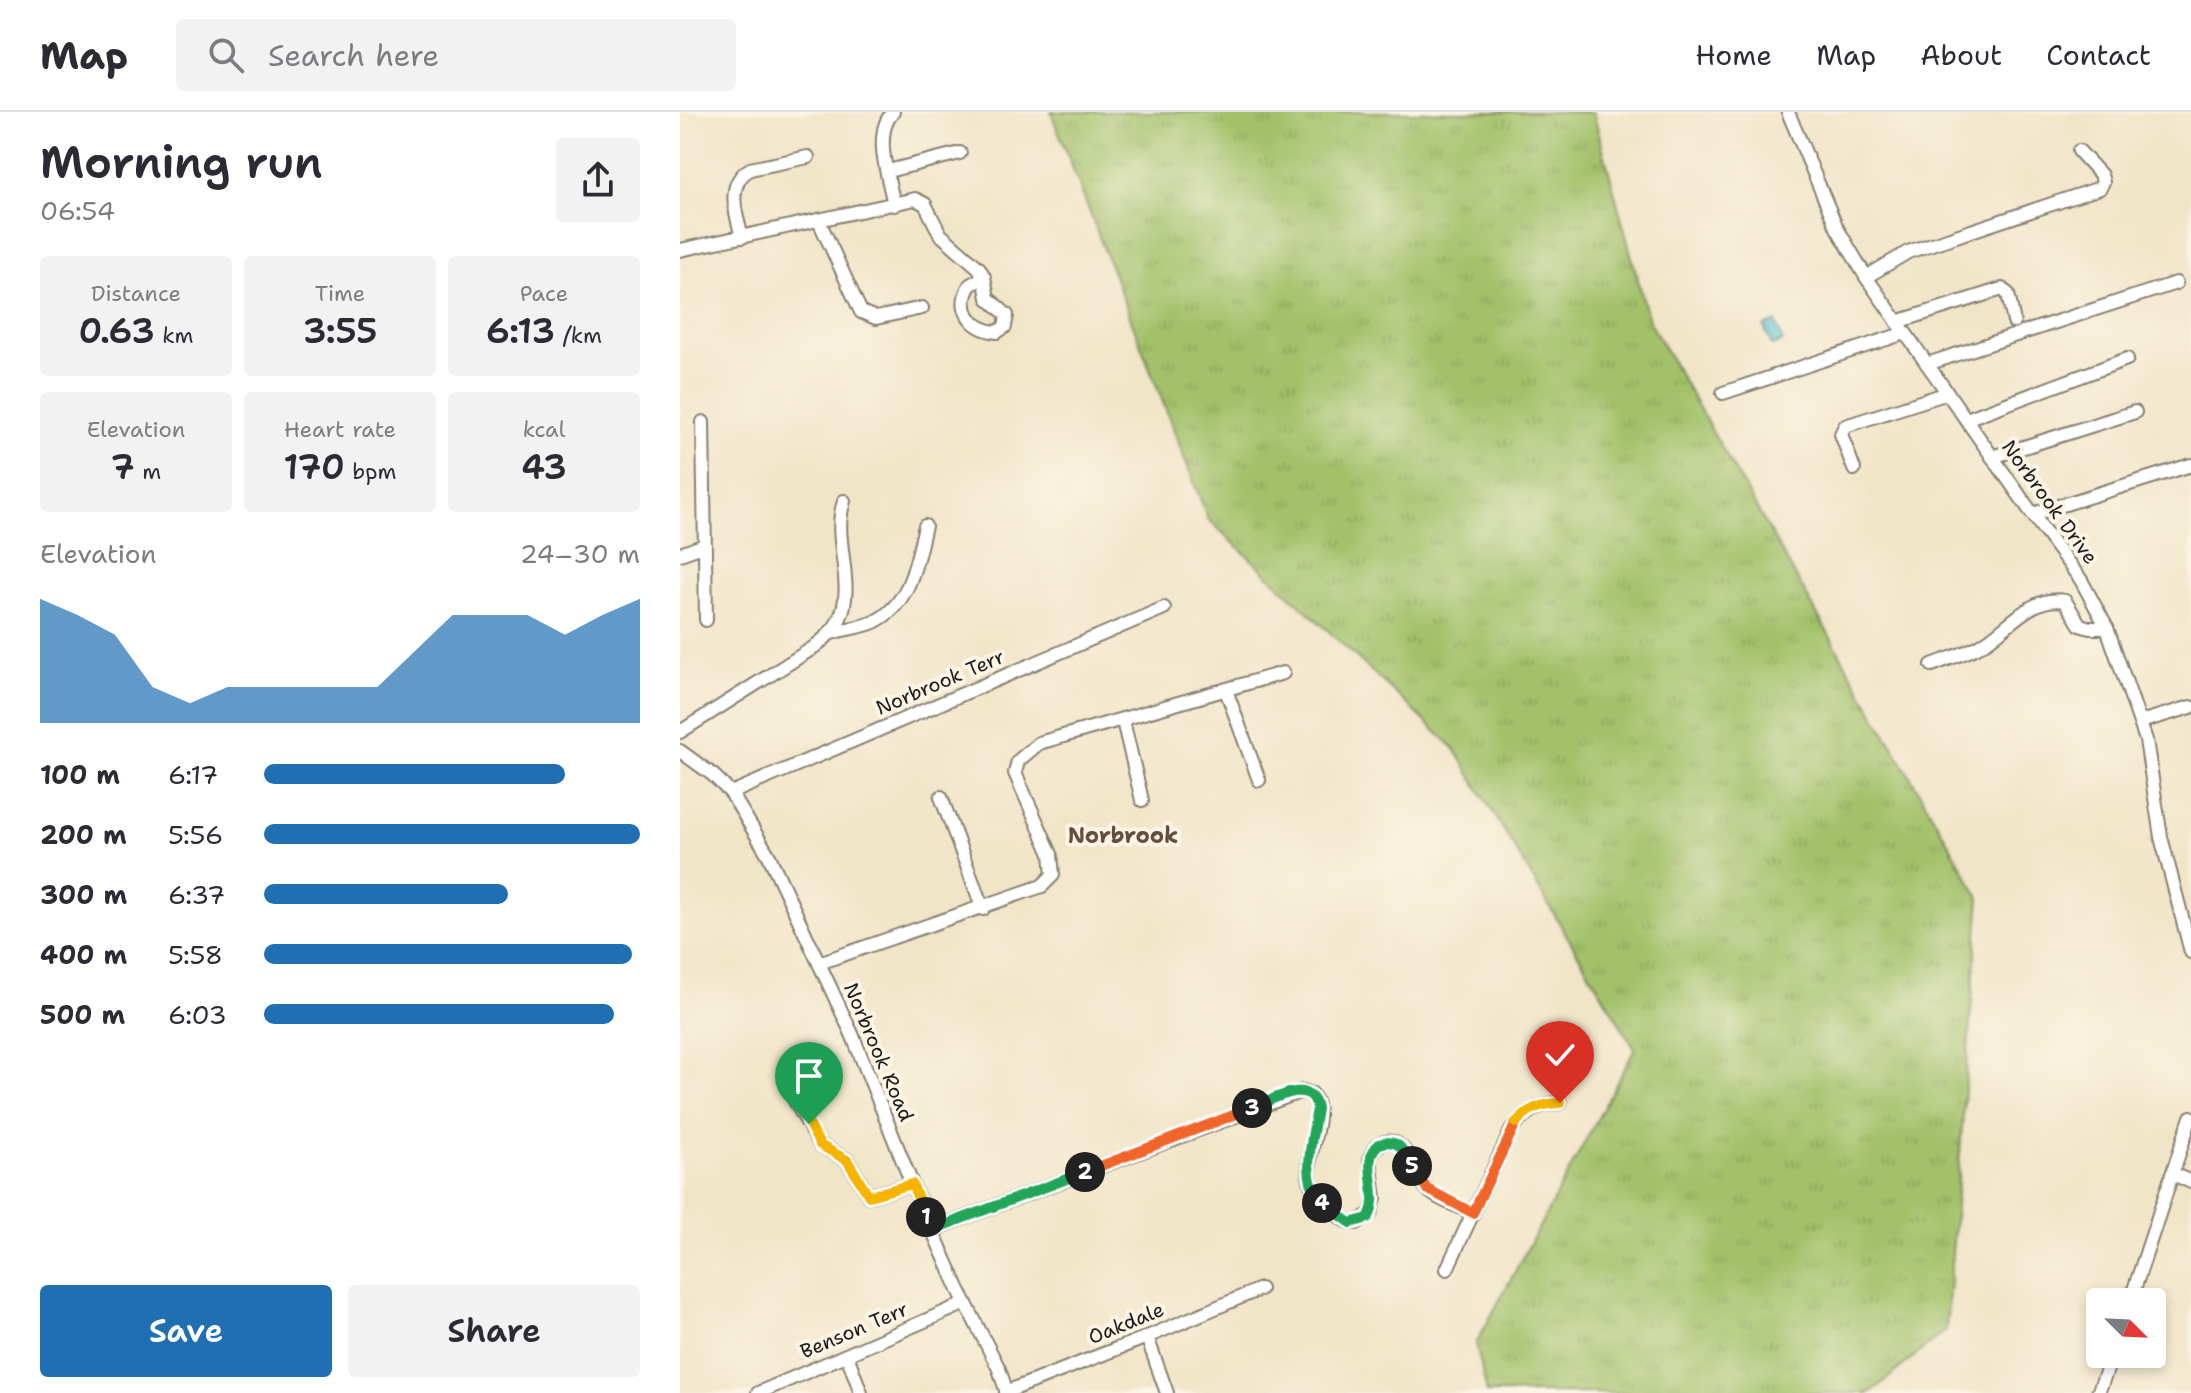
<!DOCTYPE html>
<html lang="en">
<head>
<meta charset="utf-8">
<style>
  body { margin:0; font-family:"Shantell Sans",sans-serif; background:#f2f2f3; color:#2b2b33; height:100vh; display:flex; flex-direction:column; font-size:30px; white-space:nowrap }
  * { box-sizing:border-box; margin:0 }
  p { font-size:26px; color:#7c7c81 }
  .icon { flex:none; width:44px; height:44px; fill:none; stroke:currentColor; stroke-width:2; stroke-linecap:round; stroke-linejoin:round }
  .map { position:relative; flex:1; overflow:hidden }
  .sheet { display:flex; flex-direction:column; background:#fff; width:680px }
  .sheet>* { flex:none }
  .needle { width:52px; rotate:114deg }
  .controls { position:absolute; left:1406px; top:1176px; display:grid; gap:16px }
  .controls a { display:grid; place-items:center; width:80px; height:80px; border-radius:8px; background:#fff; box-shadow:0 4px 12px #0003; font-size:40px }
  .pin { position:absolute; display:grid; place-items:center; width:68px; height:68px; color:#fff; margin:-82px -34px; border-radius:50% 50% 50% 0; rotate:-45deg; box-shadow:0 0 8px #0007 }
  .pin .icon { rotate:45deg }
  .km { position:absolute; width:40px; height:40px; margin:-20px; border-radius:50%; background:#222; color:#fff; font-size:22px; line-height:40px; text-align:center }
  .round { display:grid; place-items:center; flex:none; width:84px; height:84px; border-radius:8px; background:#f2f2f3 }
  .overview { display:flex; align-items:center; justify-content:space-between; height:136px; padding:0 40px }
  h1 { font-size:44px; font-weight:600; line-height:60px }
  .metrics { display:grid; grid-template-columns:repeat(3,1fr); gap:12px; height:136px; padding:8px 40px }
  .metrics div { display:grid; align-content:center; border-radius:8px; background:#f2f2f3; text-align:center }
  .metrics b { font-size:34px; font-weight:600 }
  .metrics small { font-size:22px; font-weight:400 }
  .metrics p { font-size:22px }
  .chart { height:224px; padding:16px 40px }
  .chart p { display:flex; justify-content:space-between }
  .chart svg { width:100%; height:144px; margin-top:8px; fill:#1f6fb2; opacity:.7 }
  .button { display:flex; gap:16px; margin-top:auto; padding:16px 40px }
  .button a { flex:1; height:92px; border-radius:8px; background:#1f6fb2; color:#fff; font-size:32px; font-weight:600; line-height:92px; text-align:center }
  .button a+a { background:#f2f2f3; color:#2b2b33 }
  ul { padding:0 40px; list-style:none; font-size:26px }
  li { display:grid; grid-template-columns:128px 96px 1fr; align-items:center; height:60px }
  li i { height:20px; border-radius:10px; background:#1f6fb2 }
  header { display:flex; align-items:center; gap:48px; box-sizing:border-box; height:112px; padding:0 40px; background:#fff; border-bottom:2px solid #e1e1e2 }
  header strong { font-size:38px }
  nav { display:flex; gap:44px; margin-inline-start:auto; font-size:28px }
  .search { width:560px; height:72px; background:#f2f2f3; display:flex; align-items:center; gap:20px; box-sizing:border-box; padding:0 28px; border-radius:8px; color:#7c7c81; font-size:30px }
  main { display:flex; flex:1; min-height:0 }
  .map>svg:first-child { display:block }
  .grass { fill:url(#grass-tufts); stroke:#5f6e42; stroke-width:2 }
  .water { fill:url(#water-ripples); stroke:#386e76; stroke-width:2 }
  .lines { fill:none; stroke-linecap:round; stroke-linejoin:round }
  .minor-casing { stroke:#868072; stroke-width:16 }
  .minor { stroke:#fff; stroke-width:12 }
  .split-1-casing { stroke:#fff; stroke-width:16 }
  .split-2-casing { stroke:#fff; stroke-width:16 }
  .split-3-casing { stroke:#fff; stroke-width:16 }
  .split-4-casing { stroke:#fff; stroke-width:16 }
  .split-5-casing { stroke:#fff; stroke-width:16 }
  .split-6-casing { stroke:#fff; stroke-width:16 }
  .split-7-casing { stroke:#fff; stroke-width:16 }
  .split-1 { stroke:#f5b400; stroke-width:10 }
  .split-2 { stroke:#22a559; stroke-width:10 }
  .split-3 { stroke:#f0652b; stroke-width:10 }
  .split-4 { stroke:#22a559; stroke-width:10 }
  .split-5 { stroke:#22a559; stroke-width:10 }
  .split-6 { stroke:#f0652b; stroke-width:10 }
  .split-7 { stroke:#f5b400; stroke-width:10 }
  .labels { text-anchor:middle; stroke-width:8; stroke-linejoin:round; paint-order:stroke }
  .street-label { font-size:20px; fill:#1c1c1c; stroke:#fcf5e5 }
  .neighbourhood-label { font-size:22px; font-weight:bold; fill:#644f3e; stroke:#fcf5e5 }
</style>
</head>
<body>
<header>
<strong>Map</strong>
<div class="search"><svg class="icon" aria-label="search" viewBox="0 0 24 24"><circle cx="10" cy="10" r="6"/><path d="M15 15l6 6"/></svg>Search here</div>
<nav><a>Home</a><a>Map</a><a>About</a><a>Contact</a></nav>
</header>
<main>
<section class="sheet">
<div class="overview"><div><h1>Morning run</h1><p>06:54</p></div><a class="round"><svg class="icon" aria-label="share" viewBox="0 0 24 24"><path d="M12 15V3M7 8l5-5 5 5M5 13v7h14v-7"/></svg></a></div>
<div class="metrics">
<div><p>Distance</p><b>0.63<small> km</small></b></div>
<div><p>Time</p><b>3:55</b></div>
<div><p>Pace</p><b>6:13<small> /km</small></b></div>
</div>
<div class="metrics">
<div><p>Elevation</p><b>7<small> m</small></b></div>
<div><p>Heart rate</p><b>170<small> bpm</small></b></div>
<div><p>kcal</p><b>43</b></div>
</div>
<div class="chart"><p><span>Elevation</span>24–30 m</p>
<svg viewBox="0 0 160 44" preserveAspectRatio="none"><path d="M0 44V6L10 11L20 17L30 33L40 38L50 33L60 33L70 33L80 33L90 33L100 22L110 11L120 11L130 11L140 17L150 11L160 6V44z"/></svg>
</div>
<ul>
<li><b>100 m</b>6:17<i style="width:80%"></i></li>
<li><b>200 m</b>5:56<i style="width:100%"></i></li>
<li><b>300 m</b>6:37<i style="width:65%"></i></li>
<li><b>400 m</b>5:58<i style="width:98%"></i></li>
<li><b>500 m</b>6:03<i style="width:93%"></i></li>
</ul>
<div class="button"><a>Save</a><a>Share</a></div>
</section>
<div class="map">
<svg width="1511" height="1281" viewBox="0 0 1511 1281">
  <defs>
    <pattern id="grass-tufts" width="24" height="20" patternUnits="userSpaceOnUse" patternTransform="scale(2)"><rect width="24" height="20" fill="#a2c169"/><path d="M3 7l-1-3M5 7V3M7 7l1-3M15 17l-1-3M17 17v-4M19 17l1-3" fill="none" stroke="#8ba55a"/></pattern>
    <pattern id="water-ripples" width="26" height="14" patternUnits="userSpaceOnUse" patternTransform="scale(2)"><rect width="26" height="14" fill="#54bfd0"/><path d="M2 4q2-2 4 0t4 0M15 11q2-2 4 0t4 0" fill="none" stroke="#459aa8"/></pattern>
  </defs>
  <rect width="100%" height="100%" fill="#fcf5e5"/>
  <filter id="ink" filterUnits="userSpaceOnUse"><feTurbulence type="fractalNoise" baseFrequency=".0125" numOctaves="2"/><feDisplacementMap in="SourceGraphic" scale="16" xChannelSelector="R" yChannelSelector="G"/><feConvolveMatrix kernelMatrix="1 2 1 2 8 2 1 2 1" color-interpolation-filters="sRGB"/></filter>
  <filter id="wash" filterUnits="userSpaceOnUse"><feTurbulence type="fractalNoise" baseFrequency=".006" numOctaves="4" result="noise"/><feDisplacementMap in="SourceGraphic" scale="32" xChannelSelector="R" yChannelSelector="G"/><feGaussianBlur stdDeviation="1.8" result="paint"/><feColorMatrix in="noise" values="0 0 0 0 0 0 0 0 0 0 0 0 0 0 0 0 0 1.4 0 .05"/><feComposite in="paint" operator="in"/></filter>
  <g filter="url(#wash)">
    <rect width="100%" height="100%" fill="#f1e5c8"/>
    <path class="grass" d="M371 0H913L969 209 1300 786 1266 1218 1190 1281H807L796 1232 955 937 775 637 528 407Z"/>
    <path class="water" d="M1096 210 1103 230 1092 234 1084 215Z"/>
  </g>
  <g filter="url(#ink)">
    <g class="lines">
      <defs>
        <g id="minor">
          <path d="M213 0C192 22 209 66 214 93"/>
          <path d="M1108 0 1157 116 1186 165 1363 417 1401 468 1427 516 1466 628 1481 725 1511 840"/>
          <path d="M208 59 280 41"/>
          <path d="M139 109 181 200 196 206 242 196"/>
          <path d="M62 125C56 102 45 72 70 57L128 45"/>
          <path d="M0 138 235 87 245 92 260 122 299 156 304 165 308 186 327 203 325 215 317 220C291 217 276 197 290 173L304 165"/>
          <path d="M1186 165 1228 140 1420 76 1423 70 1421 63 1399 39"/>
          <path d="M1217 210 1322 177 1328 182 1334 210"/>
          <path d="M1247 252 1496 171"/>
          <path d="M1043 281 1225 221"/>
          <path d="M1286 307 1447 247"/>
          <path d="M23 310 26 508"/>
          <path d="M1312 345 1455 300"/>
          <path d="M1174 357 1161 322 1165 314 1268 281"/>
          <path d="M1353 402 1511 353"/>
          <path d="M0 442 25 433"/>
          <path d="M151 521C165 516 181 516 194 510 231 492 236 450 245 414"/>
          <path d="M1252 553C1267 547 1284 542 1299 534 1326 520 1350 482 1385 489L1400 513 1410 516H1427"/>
          <path d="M546 578 579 668"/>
          <path d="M443 609 462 688"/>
          <path d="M1460 610 1511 595"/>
          <path d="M0 620 133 536C143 528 153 520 159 508 177 472 151 427 164 389"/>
          <path d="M0 639 33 663 51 681 89 744 172 922 232 1072 278 1176 319 1257 327 1281"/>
          <path d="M51 681 484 496"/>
          <path d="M261 685 303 797"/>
          <path d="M139 851 362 774 373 763 371 742 335 661 338 649 359 631 603 561"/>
          <path d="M115 989 140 1033 167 1048 189 1084 232 1072"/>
          <path d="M1493 1062 1511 1070"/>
          <path d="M252 1118 622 979 632 982C655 1013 602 1062 650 1097 659 1104 666 1111 677 1111L691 1101 695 1086 690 1047C692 1041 694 1035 700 1032 726 1019 734 1063 747 1077 758 1088 778 1094 793 1101"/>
          <path d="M767 1157 831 1019C844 1000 857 992 880 991"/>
          <path d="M1450 1190 1511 1005"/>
          <path d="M467 1225 487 1281"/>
          <path d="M167 1243 181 1281"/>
          <path d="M326 1280 467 1225 580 1177"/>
          <path d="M78 1281 286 1191"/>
          <path d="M1418 1281 1433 1242"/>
        </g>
      </defs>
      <use href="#minor" class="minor-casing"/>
      <use href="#minor" class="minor"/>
    </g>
  </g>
  <g class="lines" filter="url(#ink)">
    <defs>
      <path id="split-1" d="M129 1012 140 1033 167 1048 189 1084 232 1072 246 1105"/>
      <path id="split-2" d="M246 1105 252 1118 405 1060"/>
      <path id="split-3" d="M405 1060 572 996"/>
      <path id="split-4" d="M572 996C591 989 631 963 637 996 633 1027 619 1065 642 1091"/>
      <path id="split-5" d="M642 1091 671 1111 688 1106C703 1083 678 1050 699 1032 719 1025 724 1039 732 1054"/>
      <path id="split-6" d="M732 1054 747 1077 793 1101 836 1011"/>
      <path id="split-7" d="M836 1011C848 996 862 992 880 991"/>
    </defs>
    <use href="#split-1" class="split-1-casing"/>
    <use href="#split-2" class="split-2-casing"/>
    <use href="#split-3" class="split-3-casing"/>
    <use href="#split-4" class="split-4-casing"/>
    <use href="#split-5" class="split-5-casing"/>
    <use href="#split-6" class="split-6-casing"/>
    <use href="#split-7" class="split-7-casing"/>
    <use href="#split-1" class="split-1"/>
    <use href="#split-2" class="split-2"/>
    <use href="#split-3" class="split-3"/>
    <use href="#split-4" class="split-4"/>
    <use href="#split-5" class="split-5"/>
    <use href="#split-6" class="split-6"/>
    <use href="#split-7" class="split-7"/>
  </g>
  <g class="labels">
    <g class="street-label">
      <text transform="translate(1370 390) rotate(54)" y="7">Norbrook Drive</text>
      <text transform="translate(260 570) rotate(-23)" y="7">Norbrook Terr</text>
      <text transform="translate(199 940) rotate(67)" y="7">Norbrook Road</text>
      <text transform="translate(446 1211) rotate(-22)" y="7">Oakdale</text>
      <text transform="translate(174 1218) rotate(-23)" y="7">Benson Terr</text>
    </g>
    <g class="neighbourhood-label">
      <text x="443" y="731">Norbrook</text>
    </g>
  </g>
</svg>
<div class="controls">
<a><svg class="needle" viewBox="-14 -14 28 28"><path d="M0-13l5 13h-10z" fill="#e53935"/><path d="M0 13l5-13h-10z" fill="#7c7c81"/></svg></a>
</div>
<div class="pin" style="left:129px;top:1012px;background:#1e9e55"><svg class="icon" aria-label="arrive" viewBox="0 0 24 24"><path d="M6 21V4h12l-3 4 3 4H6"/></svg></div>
<div class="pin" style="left:880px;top:991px;background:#d93025"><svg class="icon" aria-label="check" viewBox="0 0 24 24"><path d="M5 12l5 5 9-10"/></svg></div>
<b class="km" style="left:246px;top:1105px">1</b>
<b class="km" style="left:405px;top:1060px">2</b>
<b class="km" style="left:572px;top:996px">3</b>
<b class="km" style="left:642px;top:1091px">4</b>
<b class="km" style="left:732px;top:1054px">5</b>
</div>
</main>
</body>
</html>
